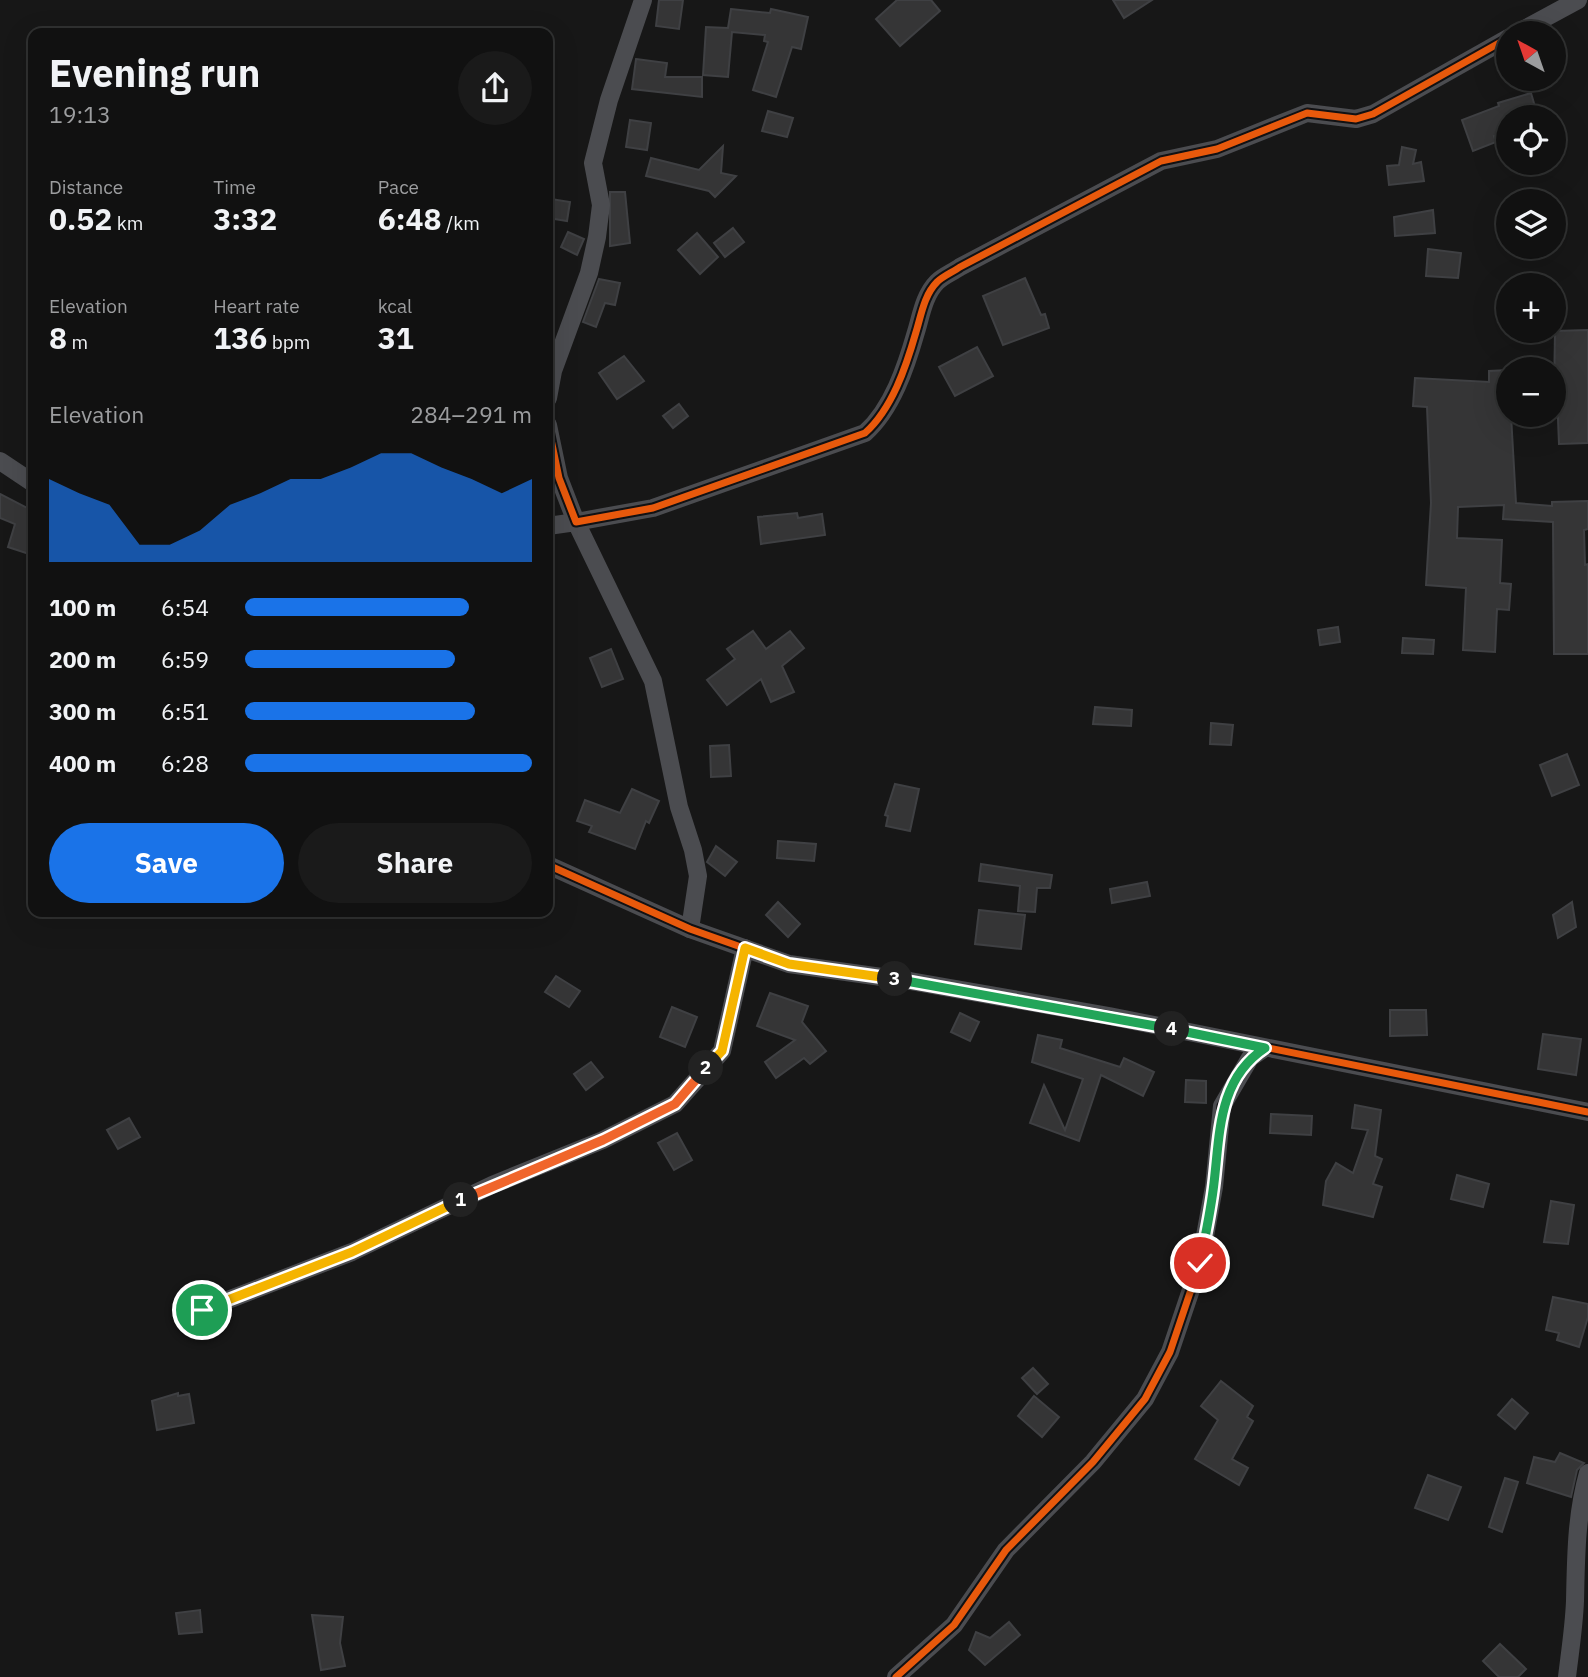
<!DOCTYPE html>
<html lang="en">
<head>
<meta charset="utf-8">
<style>
  body { margin:0; font-family:"IBM Plex Sans",sans-serif; background:#1a1a1a; color:#f1f3f6; height:100vh; display:flex; flex-direction:column; font-size:26px; white-space:nowrap }
  * { box-sizing:border-box; margin:0 }
  p { font-size:23px; color:#9c9d9f }
  .icon { flex:none; width:38px; height:38px; fill:none; stroke:currentColor; stroke-width:2; stroke-linecap:round; stroke-linejoin:round }
  .map { position:relative; flex:1; overflow:hidden }
  .sheet { position:absolute; left:28px; top:28px; width:525px; height:889px; display:flex; flex-direction:column; background:#111; border-radius:14px; box-shadow:0 7px 28px #0002,0 0 0 2px #303131 }
  .sheet>* { flex:none }
  .needle { width:46px; rotate:320deg }
  .fabs { position:absolute; left:1496px; top:21px; display:grid; gap:14px }
  .fabs a { display:grid; place-items:center; width:70px; height:70px; border-radius:50%; background:#111; box-shadow:0 7px 28px #0002,0 0 0 2px #303131; font-size:35px }
  .pin { position:absolute; display:grid; place-items:center; width:60px; height:60px; color:#fff; margin:-30px; border:4px solid #fff; border-radius:50%; box-shadow:0 2px 7px #0007 }
  .km { position:absolute; width:35px; height:35px; margin:-18px; border-radius:50%; background:#222; color:#fff; font-size:19px; line-height:35px; text-align:center }
  .round { display:grid; place-items:center; flex:none; width:74px; height:74px; border-radius:37px; background:#1a1a1a }
  .summary { display:flex; align-items:center; justify-content:space-between; height:119px; padding:0 21px }
  h1 { font-size:38px; font-weight:700; line-height:52px }
  .stats { display:grid; grid-template-columns:repeat(3,1fr); gap:10px; height:119px; padding:7px 21px }
  .stats div { display:grid; align-content:center }
  .stats b { font-size:30px; font-weight:700 }
  .stats small { font-size:19px; font-weight:400 }
  .stats p { font-size:19px }
  .chart { height:196px; padding:14px 21px }
  .chart p { display:flex; justify-content:space-between }
  .chart svg { width:100%; height:126px; margin-top:7px; fill:#1a73e8; opacity:.7 }
  .action { display:flex; gap:14px; margin-top:auto; padding:14px 21px }
  .action a { flex:1; height:80px; border-radius:42px; background:#1a73e8; color:#fff; font-size:28px; font-weight:700; line-height:80px; text-align:center }
  .action a+a { background:#1a1a1a; color:#f1f3f6 }
  ul { padding:0 21px; list-style:none; font-size:23px }
  li { display:grid; grid-template-columns:112px 84px 1fr; align-items:center; height:52px }
  li i { height:18px; border-radius:9px; background:#1a73e8 }
  .map>svg:first-child { display:block }
  .building { fill:#353536; stroke:#3f4043; stroke-width:2 }
  .lines { fill:none; stroke-linecap:round; stroke-linejoin:round }
  .street { stroke:#4b4c50; stroke-width:18 }
  .cycleway-casing { stroke:#111113; stroke-width:11 }
  .cycleway { stroke:#e8590c; stroke-width:7 }
  .split-1-casing { stroke:#fff; stroke-width:14 }
  .split-2-casing { stroke:#fff; stroke-width:14 }
  .split-3-casing { stroke:#fff; stroke-width:14 }
  .split-4-casing { stroke:#fff; stroke-width:14 }
  .split-5-casing { stroke:#fff; stroke-width:14 }
  .split-1 { stroke:#f5b400; stroke-width:9 }
  .split-2 { stroke:#f0652b; stroke-width:9 }
  .split-3 { stroke:#f5b400; stroke-width:9 }
  .split-4 { stroke:#22a559; stroke-width:9 }
  .split-5 { stroke:#22a559; stroke-width:9 }
</style>
</head>
<body>
<div class="map">
<svg width="1588" height="1677" viewBox="0 0 1588 1677">
  <rect width="100%" height="100%" fill="#171717"/>
  <g class="building">
    <path d="M659 0H683L679 29 656 26Z"/>
    <path d="M897 0H931L940 11 900 46 876 19Z"/>
    <path d="M1113 0H1152L1124 18Z"/>
    <path d="M731 9 770 13 771 9 808 17 801 49 792 47 776 97 753 90 768 42 764 41 765 35 732 32 728 77 703 75 706 27 728 28Z"/>
    <path d="M636 59 667 63 665 77H702V97L632 89Z"/>
    <path d="M1531 93 1538 117H1508V131L1494 136 1496 142 1473 151 1462 120 1499 106 1498 103Z"/>
    <path d="M768 111 793 118 787 137 762 131Z"/>
    <path d="M630 120 651 123 647 150 626 147Z"/>
    <path d="M723 146 721 173 736 176 715 197 709 191 646 176 651 158 699 170Z"/>
    <path d="M1402 147 1416 150 1413 164 1421 162 1424 181 1389 185 1387 166 1399 165Z"/>
    <path d="M610 192H625L630 243 610 246Z"/>
    <path d="M551 199 570 202 567 221 548 218Z"/>
    <path d="M1433 210 1435 233 1395 236 1394 217Z"/>
    <path d="M733 228 744 242 725 257 714 243Z"/>
    <path d="M568 232 584 239 577 255 561 247Z"/>
    <path d="M697 233 718 257 700 274 678 250Z"/>
    <path d="M1428 249 1461 253 1458 278 1426 276Z"/>
    <path d="M1025 278 1041 315 1045 314 1049 328 1003 345 983 296Z"/>
    <path d="M599 279 620 283 615 305 605 303 596 327 583 322Z"/>
    <path d="M1588 330V443L1559 444 1557 395H1554L1555 331Z"/>
    <path d="M977 347 993 376 955 396 939 367Z"/>
    <path d="M624 356 644 381 617 399 599 373Z"/>
    <path d="M1508 370V415H1511L1516 503 1552 506V502L1588 501V529L1584 530 1585 565 1588 564V654H1554L1553 522 1503 519 1504 505 1458 507 1457 538 1502 540 1500 583 1511 584 1509 610 1497 609 1495 652 1463 650 1466 588 1426 585 1431 503 1427 407 1413 406 1415 378 1489 382V371Z"/>
    <path d="M679 404 688 416 673 428 663 416Z"/>
    <path d="M0 494 33 511V539L29 554 8 547 15 524 0 518Z"/>
    <path d="M797 513 798 518 822 514 825 535 761 544 758 517Z"/>
    <path d="M1338 627 1340 642 1320 645 1318 630Z"/>
    <path d="M753 631 766 649 790 631 804 648 782 666 794 692 771 702 761 679 727 705 707 680 735 659 727 649Z"/>
    <path d="M1403 638 1434 640 1433 654 1402 653Z"/>
    <path d="M611 649 623 679 602 687 590 658Z"/>
    <path d="M1095 707 1132 710 1131 726 1093 724Z"/>
    <path d="M1211 723 1233 725 1231 745 1210 744Z"/>
    <path d="M729 745 731 776 711 777 710 746Z"/>
    <path d="M1567 754 1579 785 1552 796 1540 765Z"/>
    <path d="M895 784 919 789 910 831 886 826 888 816 885 815Z"/>
    <path d="M632 789 659 801 649 823 646 821 635 849 589 832 592 826 577 821 585 800 620 813Z"/>
    <path d="M778 841 816 844 814 861 777 858Z"/>
    <path d="M716 846 737 862 725 876 707 862Z"/>
    <path d="M981 864 1052 875 1050 888H1037L1035 912 1018 911 1020 886 979 881Z"/>
    <path d="M1147 882 1150 896 1112 903 1110 889Z"/>
    <path d="M778 902 800 924 788 937 766 915Z"/>
    <path d="M1572 902 1576 927 1558 938 1553 915Z"/>
    <path d="M979 910 1025 915 1021 949 975 944Z"/>
    <path d="M556 976 580 991 569 1007 545 992Z"/>
    <path d="M770 993 808 1006 802 1022 826 1051 810 1064 804 1058 776 1078 765 1062 795 1040 757 1026Z"/>
    <path d="M672 1007 697 1017 685 1047 660 1037Z"/>
    <path d="M1390 1010H1426L1427 1035 1390 1036Z"/>
    <path d="M960 1013 979 1022 970 1041 951 1032Z"/>
    <path d="M1543 1034 1581 1039 1576 1075 1538 1069Z"/>
    <path d="M1038 1035 1062 1040 1060 1048 1120 1067 1124 1058 1154 1072 1143 1096 1101 1075 1079 1141 1030 1123 1044 1085 1065 1130 1083 1079 1032 1062Z"/>
    <path d="M591 1062 603 1077 586 1090 574 1074Z"/>
    <path d="M1186 1080 1206 1081V1103L1185 1102Z"/>
    <path d="M1355 1105 1381 1110 1375 1156 1382 1159 1373 1184 1382 1187 1373 1217 1323 1205 1326 1181 1336 1163 1353 1173 1368 1130 1352 1128Z"/>
    <path d="M1271 1114 1312 1116 1311 1135 1270 1133Z"/>
    <path d="M129 1118 140 1137 118 1149 107 1130Z"/>
    <path d="M677 1133 692 1160 674 1170 658 1143Z"/>
    <path d="M1457 1175 1489 1184 1483 1207 1451 1199Z"/>
    <path d="M1551 1201 1574 1205 1568 1244 1544 1242Z"/>
    <path d="M1553 1297 1588 1304V1317L1579 1347 1557 1340 1559 1333 1546 1330Z"/>
    <path d="M1033 1368 1048 1384 1037 1394 1022 1378Z"/>
    <path d="M1221 1381 1253 1406 1247 1417 1253 1421 1232 1459 1248 1468 1239 1485 1195 1459 1218 1420 1201 1406Z"/>
    <path d="M178 1393V1396L189 1394 194 1423 157 1430 152 1401Z"/>
    <path d="M1034 1396 1059 1417 1042 1437 1018 1416Z"/>
    <path d="M1512 1399 1528 1413 1515 1429 1498 1415Z"/>
    <path d="M1560 1453 1584 1463 1577 1470 1571 1497 1527 1483 1534 1457 1555 1462Z"/>
    <path d="M1428 1475 1461 1487 1448 1520 1415 1508Z"/>
    <path d="M1505 1478 1518 1482 1502 1532 1489 1527Z"/>
    <path d="M200 1610 202 1632 179 1634 176 1613Z"/>
    <path d="M312 1615 343 1617 340 1643 345 1666 321 1670Z"/>
    <path d="M1009 1622 1020 1635 985 1665 969 1650 976 1632 990 1638Z"/>
    <path d="M1500 1644 1526 1669 1518 1677H1499L1483 1661Z"/>
  </g>
  <g class="lines">
    <g class="street">
      <path d="M1517 33 1578 0"/>
      <path d="M548 398 553 371 589 273 597 237 601 205 593 163 609 100 643 0"/>
      <path d="M548 425 559 478 576 522 653 508 865 433C892 409 906 367 916 332 921 316 924 295 937 282 943 276 953 272 960 267L1161 161 1217 149 1307 113 1356 119 1373 114 1508 38"/>
      <path d="M0 461 33 483"/>
      <path d="M548 526 576 522 653 681 679 807 693 850 698 876 690 929"/>
      <path d="M548 865 690 929 789 964 910 981 1109 1016 1588 1112"/>
      <path d="M202 1310 352 1252 492 1185 603 1140 675 1104 722 1051 745 948"/>
      <path d="M896 1677 954 1625 1006 1550 1093 1462 1145 1399 1170 1352 1200 1263 1214 1187 1222 1106 1250 1058 1265 1048"/>
      <path d="M1567 1677C1570 1652 1574 1626 1575 1601 1576 1557 1576 1516 1588 1473"/>
    </g>
    <defs>
      <g id="cycleway">
        <path d="M548 425 559 478 576 522 653 508 865 433C892 409 906 367 916 332 921 316 924 295 937 282 943 276 953 272 960 267L1161 161 1217 149 1307 113 1356 119 1373 114 1508 38"/>
        <path d="M548 865 690 929 789 964 910 981 1109 1016 1588 1112"/>
        <path d="M896 1677 954 1625 1006 1550 1093 1462 1145 1399 1170 1352 1200 1263 1214 1187 1222 1106 1250 1058 1265 1048"/>
      </g>
    </defs>
    <use href="#cycleway" class="cycleway-casing"/>
    <use href="#cycleway" class="cycleway"/>
  </g>
  <g class="lines">
    <defs>
      <path id="split-1" d="M202 1310 352 1252 461 1200"/>
      <path id="split-2" d="M461 1200 603 1140 675 1104 706 1068"/>
      <path id="split-3" d="M706 1068 722 1051 745 948 789 964 895 979"/>
      <path id="split-4" d="M895 979 1172 1029"/>
      <path id="split-5" d="M1172 1029 1265 1048C1218 1079 1220 1133 1214 1183 1211 1210 1205 1237 1200 1263"/>
    </defs>
    <use href="#split-1" class="split-1-casing"/>
    <use href="#split-2" class="split-2-casing"/>
    <use href="#split-3" class="split-3-casing"/>
    <use href="#split-4" class="split-4-casing"/>
    <use href="#split-5" class="split-5-casing"/>
    <use href="#split-1" class="split-1"/>
    <use href="#split-2" class="split-2"/>
    <use href="#split-3" class="split-3"/>
    <use href="#split-4" class="split-4"/>
    <use href="#split-5" class="split-5"/>
  </g>
</svg>
<div class="fabs">
<a><svg class="needle" viewBox="-14 -14 28 28"><path d="M0-13l5 13h-10z" fill="#e53935"/><path d="M0 13l5-13h-10z" fill="#9c9d9f"/></svg></a>
<a><svg class="icon" aria-label="locate" viewBox="0 0 24 24"><circle cx="12" cy="12" r="6"/><path d="M12 2v4M12 18v4M2 12h4M18 12h4"/></svg></a>
<a><svg class="icon" aria-label="layers" viewBox="0 0 24 24"><path d="M12 4l9 5-9 5-9-5zM3 14l9 5 9-5"/></svg></a>
<a>+</a>
<a>−</a>
</div>
<div class="pin" style="left:202px;top:1310px;background:#1e9e55"><svg class="icon" aria-label="arrive" viewBox="0 0 24 24"><path d="M6 21V4h12l-3 4 3 4H6"/></svg></div>
<div class="pin" style="left:1200px;top:1263px;background:#d93025"><svg class="icon" aria-label="check" viewBox="0 0 24 24"><path d="M5 12l5 5 9-10"/></svg></div>
<b class="km" style="left:461px;top:1200px">1</b>
<b class="km" style="left:706px;top:1068px">2</b>
<b class="km" style="left:895px;top:979px">3</b>
<b class="km" style="left:1172px;top:1029px">4</b>
<section class="sheet">
<div class="summary"><div><h1>Evening run</h1><p>19:13</p></div><a class="round"><svg class="icon" aria-label="share" viewBox="0 0 24 24"><path d="M12 15V3M7 8l5-5 5 5M5 13v7h14v-7"/></svg></a></div>
<div class="stats">
<div><p>Distance</p><b>0.52<small> km</small></b></div>
<div><p>Time</p><b>3:32</b></div>
<div><p>Pace</p><b>6:48<small> /km</small></b></div>
</div>
<div class="stats">
<div><p>Elevation</p><b>8<small> m</small></b></div>
<div><p>Heart rate</p><b>136<small> bpm</small></b></div>
<div><p>kcal</p><b>31</b></div>
</div>
<div class="chart"><p><span>Elevation</span>284–291 m</p>
<svg viewBox="0 0 160 44" preserveAspectRatio="none"><path d="M0 44V15L10 20L20 24L30 38L40 38L50 33L60 24L70 20L80 15L90 15L100 11L110 6L120 6L130 11L140 15L150 20L160 15V44z"/></svg>
</div>
<ul>
<li><b>100 m</b>6:54<i style="width:78%"></i></li>
<li><b>200 m</b>6:59<i style="width:73%"></i></li>
<li><b>300 m</b>6:51<i style="width:80%"></i></li>
<li><b>400 m</b>6:28<i style="width:100%"></i></li>
</ul>
<div class="action"><a>Save</a><a>Share</a></div>
</section>
</div>
</body>
</html>
